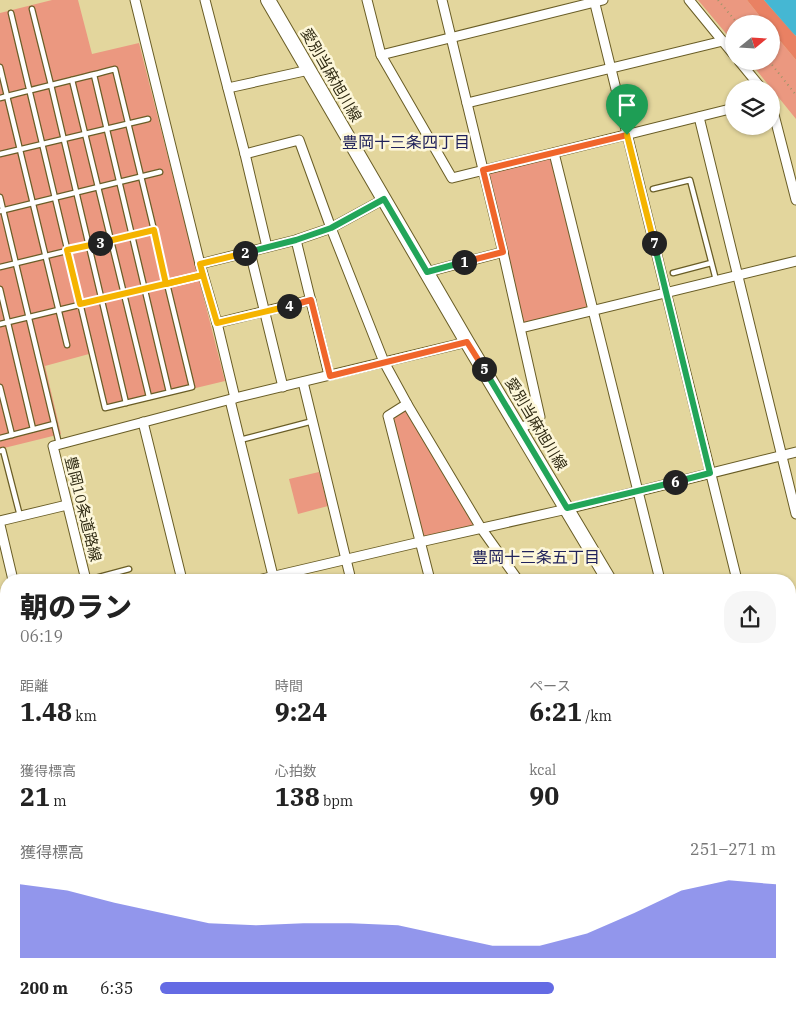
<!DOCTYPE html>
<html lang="ja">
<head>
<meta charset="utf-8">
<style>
  body { margin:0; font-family:"IBM Plex Serif","Noto Sans JP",serif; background:#f6f6f6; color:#222; height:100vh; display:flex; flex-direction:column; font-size:19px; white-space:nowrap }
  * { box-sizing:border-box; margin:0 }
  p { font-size:16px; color:#767676 }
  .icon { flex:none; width:28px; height:28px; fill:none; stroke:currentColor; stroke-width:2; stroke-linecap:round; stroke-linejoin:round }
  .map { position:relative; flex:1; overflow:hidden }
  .side { position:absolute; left:0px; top:574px; width:796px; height:444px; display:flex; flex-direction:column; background:#fff; border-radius:20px 20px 0 0; box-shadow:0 1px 4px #0004 }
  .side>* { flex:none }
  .needle { width:32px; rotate:72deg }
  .fabs { position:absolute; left:725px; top:15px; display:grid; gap:10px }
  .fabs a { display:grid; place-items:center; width:55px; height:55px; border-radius:50%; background:#fff; box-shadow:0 1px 4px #0004; font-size:25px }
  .pin { position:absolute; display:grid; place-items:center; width:42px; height:42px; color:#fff; margin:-51px -21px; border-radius:50% 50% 50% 0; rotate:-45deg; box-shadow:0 0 5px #0007 }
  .pin .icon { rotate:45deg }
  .km { position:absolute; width:25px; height:25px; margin:-12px; border-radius:50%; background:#222; color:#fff; font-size:14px; line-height:25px; text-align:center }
  .round { display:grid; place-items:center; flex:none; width:52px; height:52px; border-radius:20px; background:#f6f6f6 }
  .overview { display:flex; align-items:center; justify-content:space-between; height:85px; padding:0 20px }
  h1 { font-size:28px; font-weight:800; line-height:38px }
  .figures { display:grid; grid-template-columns:repeat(3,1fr); gap:8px; height:85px; padding:5px 20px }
  .figures div { display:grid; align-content:center }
  .figures b { font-size:25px; font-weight:800 }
  .figures small { font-size:14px; font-weight:400 }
  .figures p { font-size:14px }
  .chart { height:140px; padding:10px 20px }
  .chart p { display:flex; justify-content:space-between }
  .chart svg { width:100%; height:90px; margin-top:5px; fill:#646be4; opacity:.7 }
  ul { padding:0 20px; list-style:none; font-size:16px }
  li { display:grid; grid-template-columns:80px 60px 1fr; align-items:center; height:38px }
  li i { height:12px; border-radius:6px; background:#646be4 }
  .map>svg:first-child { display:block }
  .green { fill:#eb9880 }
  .forest { fill:#e98163 }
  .water { fill:#45b7d3 }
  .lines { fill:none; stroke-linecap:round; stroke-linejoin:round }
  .service-casing { stroke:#695d26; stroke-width:7 }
  .minor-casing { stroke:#695d26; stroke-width:11 }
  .tertiary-casing { stroke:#695d26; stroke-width:12 }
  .primary-casing { stroke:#695d26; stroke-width:16 }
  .path { stroke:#9e9468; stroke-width:2; stroke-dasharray:1 4; stroke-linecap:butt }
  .service { stroke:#fff; stroke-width:4.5 }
  .minor { stroke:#fff; stroke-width:9 }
  .tertiary { stroke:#fff; stroke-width:10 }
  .primary { stroke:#fff; stroke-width:14 }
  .split-1-casing { stroke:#fff; stroke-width:10 }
  .split-2-casing { stroke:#fff; stroke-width:10 }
  .split-3-casing { stroke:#fff; stroke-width:10 }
  .split-4-casing { stroke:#fff; stroke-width:10 }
  .split-5-casing { stroke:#fff; stroke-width:10 }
  .split-6-casing { stroke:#fff; stroke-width:10 }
  .split-7-casing { stroke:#fff; stroke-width:10 }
  .split-8-casing { stroke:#fff; stroke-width:10 }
  .split-1 { stroke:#f0652b; stroke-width:6 }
  .split-2 { stroke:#22a559; stroke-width:6 }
  .split-3 { stroke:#f5b400; stroke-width:6 }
  .split-4 { stroke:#f5b400; stroke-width:6 }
  .split-5 { stroke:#f0652b; stroke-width:6 }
  .split-6 { stroke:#22a559; stroke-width:6 }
  .split-7 { stroke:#22a559; stroke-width:6 }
  .split-8 { stroke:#f5b400; stroke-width:6 }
  .labels { text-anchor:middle; stroke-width:5; stroke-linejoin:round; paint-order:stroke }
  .street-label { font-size:15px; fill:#2f2a13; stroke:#fdf7da }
  .neighbourhood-label { font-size:16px; fill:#20225b; stroke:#fdf7da }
</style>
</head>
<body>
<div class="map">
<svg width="796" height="1017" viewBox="0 0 796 1017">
  <rect width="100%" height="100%" fill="#e3d69d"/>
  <g class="green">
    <path d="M52 0H78L92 54 139 43 225 381 104 410 89 354 45 366 61 434 0 449V13Z"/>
    <path d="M698 0H747L766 24H734V43Z"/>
    <path d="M771 30 796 60V119L749 61H771Z"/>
    <path d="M554 153 593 311 521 328 483 170Z"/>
    <path d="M407 404 481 528 420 542 388 416Z"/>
    <path d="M319 472 328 506 298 514 289 479Z"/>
  </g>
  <path class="forest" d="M747 0H764L796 36V60L771 30V24H766Z"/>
  <path class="water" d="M764 0H796V36L792 32Z"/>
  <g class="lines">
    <defs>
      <g id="service">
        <path d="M32 9 51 85 126 403"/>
        <path d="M0 67 67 345"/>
        <path d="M94 75 169 392"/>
        <path d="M72 80 149 397"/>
        <path d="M0 98C38 88 77 79 115 69L192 387 105 408C73 277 42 145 11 13"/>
        <path d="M0 154 148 119"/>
        <path d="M653 189 690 180 716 280"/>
        <path d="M0 197 59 444"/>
        <path d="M0 211 160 172"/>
        <path d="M0 267 154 230"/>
        <path d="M673 273 711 263"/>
        <path d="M0 289 33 429"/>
        <path d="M0 324 203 275"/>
        <path d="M0 387 12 435"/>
        <path d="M0 438 54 424"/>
        <path d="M240 440 313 421"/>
        <path d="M0 451 3 450 20 516"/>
        <path d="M88 580 129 569"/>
      </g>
      <g id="minor">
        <path d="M135 0 200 264 217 323 235 398"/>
        <path d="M205 0 245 154 267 247"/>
        <path d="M367 0 381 55 452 178 734 108"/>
        <path d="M442 0 503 252 540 417 520 429"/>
        <path d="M594 0 737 580"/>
        <path d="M689 0 734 55"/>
        <path d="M381 55 603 0"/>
        <path d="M739 61 762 89"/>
        <path d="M228 88 309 70"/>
        <path d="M467 103 723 41"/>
        <path d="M771 103 796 200"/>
        <path d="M699 117 796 514"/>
        <path d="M554 153 660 580"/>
        <path d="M245 154 299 140 331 228 384 362 407 404 481 528 518 580"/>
        <path d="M296 240 329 375"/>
        <path d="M250 252 283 387"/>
        <path d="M200 264 296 240 331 228 384 199"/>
        <path d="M427 272 503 252"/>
        <path d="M217 323 311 300"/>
        <path d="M521 328 796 261"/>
        <path d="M303 382 351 580"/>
        <path d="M230 400 274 580"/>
        <path d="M407 404 388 416 430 580"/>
        <path d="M143 422 182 580"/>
        <path d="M0 521 67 505"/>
        <path d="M0 525 13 580"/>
        <path d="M86 580 53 446 235 398 467 342"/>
        <path d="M258 580 420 542 567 509 796 452"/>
        <path d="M0 611 6 613"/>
        <path d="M790 638 796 636"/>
        <path d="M790 758 796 783"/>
        <path d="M0 788 6 791"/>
        <path d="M0 827 6 825"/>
        <path d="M121 1011 122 1017"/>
        <path d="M173 1011 175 1017"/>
        <path d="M200 1011 201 1017"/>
        <path d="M276 1011 278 1017"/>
        <path d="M349 1011 351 1017"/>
        <path d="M432 1011 433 1017"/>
        <path d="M492 1011 493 1017"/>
        <path d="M526 1011 527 1017"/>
        <path d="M586 1011 601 1017"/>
        <path d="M704 1017V1011"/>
      </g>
      <g id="tertiary">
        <path d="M0 699 6 702"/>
        <path d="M790 720 796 718"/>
        <path d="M0 913 6 912"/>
        <path d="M790 1006 796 1008"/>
        <path d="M46 1011 48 1017"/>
      </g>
      <g id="primary">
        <path d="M268 0 467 342 609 580"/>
        <path d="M790 892 796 902"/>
      </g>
    </defs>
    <use href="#service" class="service-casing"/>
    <use href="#minor" class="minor-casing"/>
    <use href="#tertiary" class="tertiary-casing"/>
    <use href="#primary" class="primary-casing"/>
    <g class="path">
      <path d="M718 0 738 24"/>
      <path d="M769 61 796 95"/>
      <path d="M360 1011 361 1017"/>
    </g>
    <use href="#service" class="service"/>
    <use href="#minor" class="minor"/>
    <use href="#tertiary" class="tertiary"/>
    <use href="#primary" class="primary"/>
  </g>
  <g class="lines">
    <defs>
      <path id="split-1" d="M464 262 503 252 483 170 627 135"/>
      <path id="split-2" d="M245 253 296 240 331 228 384 199 427 272 464 262"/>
      <path id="split-3" d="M100 243 67 250 80 304 203 275 200 264 245 253"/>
      <path id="split-4" d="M100 243 154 230 166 284 203 275 217 323 289 306"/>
      <path id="split-5" d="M289 306 311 300 330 376 467 342 484 369"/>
      <path id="split-6" d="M484 369 567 508 675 482"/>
      <path id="split-7" d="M654 243 710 473 675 482"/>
      <path id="split-8" d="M627 135 654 243"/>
    </defs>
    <use href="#split-1" class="split-1-casing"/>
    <use href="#split-2" class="split-2-casing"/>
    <use href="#split-3" class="split-3-casing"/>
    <use href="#split-4" class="split-4-casing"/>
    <use href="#split-5" class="split-5-casing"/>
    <use href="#split-6" class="split-6-casing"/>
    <use href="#split-7" class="split-7-casing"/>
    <use href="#split-8" class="split-8-casing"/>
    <use href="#split-1" class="split-1"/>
    <use href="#split-2" class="split-2"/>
    <use href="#split-3" class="split-3"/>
    <use href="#split-4" class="split-4"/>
    <use href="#split-5" class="split-5"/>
    <use href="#split-6" class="split-6"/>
    <use href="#split-7" class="split-7"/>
    <use href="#split-8" class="split-8"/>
  </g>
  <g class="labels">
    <g class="street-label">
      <text transform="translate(331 75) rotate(60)" y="5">愛別当麻旭川線</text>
      <text transform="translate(536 424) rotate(59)" y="5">愛別当麻旭川線</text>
      <text transform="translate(83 509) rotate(76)" y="5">豊岡10条道路線</text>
    </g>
    <g class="neighbourhood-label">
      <text x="406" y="148">豊岡十三条四丁目</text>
      <text x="536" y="563">豊岡十三条五丁目</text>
    </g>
  </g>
</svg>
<div class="fabs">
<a><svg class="needle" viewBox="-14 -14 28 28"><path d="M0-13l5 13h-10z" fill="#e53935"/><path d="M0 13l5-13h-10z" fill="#767676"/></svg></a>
<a><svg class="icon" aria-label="layers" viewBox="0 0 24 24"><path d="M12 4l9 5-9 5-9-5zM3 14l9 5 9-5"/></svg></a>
</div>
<div class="pin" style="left:627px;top:135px;background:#1e9e55"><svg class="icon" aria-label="arrive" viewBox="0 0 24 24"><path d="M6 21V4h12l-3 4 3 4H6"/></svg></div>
<b class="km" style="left:464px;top:262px">1</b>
<b class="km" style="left:245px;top:253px">2</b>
<b class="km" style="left:100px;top:243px">3</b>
<b class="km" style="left:289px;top:306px">4</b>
<b class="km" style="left:484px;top:369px">5</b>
<b class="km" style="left:675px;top:482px">6</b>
<b class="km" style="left:654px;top:243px">7</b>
<section class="side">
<div class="overview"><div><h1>朝のラン</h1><p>06:19</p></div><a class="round"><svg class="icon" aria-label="share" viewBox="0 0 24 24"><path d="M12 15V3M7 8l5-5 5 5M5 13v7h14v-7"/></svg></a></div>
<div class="figures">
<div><p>距離</p><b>1.48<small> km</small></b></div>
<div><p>時間</p><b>9:24</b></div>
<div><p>ペース</p><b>6:21<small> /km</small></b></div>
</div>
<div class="figures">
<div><p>獲得標高</p><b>21<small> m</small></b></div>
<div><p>心拍数</p><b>138<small> bpm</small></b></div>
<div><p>kcal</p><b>90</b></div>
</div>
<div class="chart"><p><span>獲得標高</span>251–271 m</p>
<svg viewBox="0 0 160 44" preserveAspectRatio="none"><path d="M0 44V8L10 11L20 17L30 22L40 27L50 28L60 27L70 27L80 28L90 33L100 38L110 38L120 32L130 22L140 11L150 6L160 8V44z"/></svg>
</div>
<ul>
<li><b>200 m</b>6:35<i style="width:64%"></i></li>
</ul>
</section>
</div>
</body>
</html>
